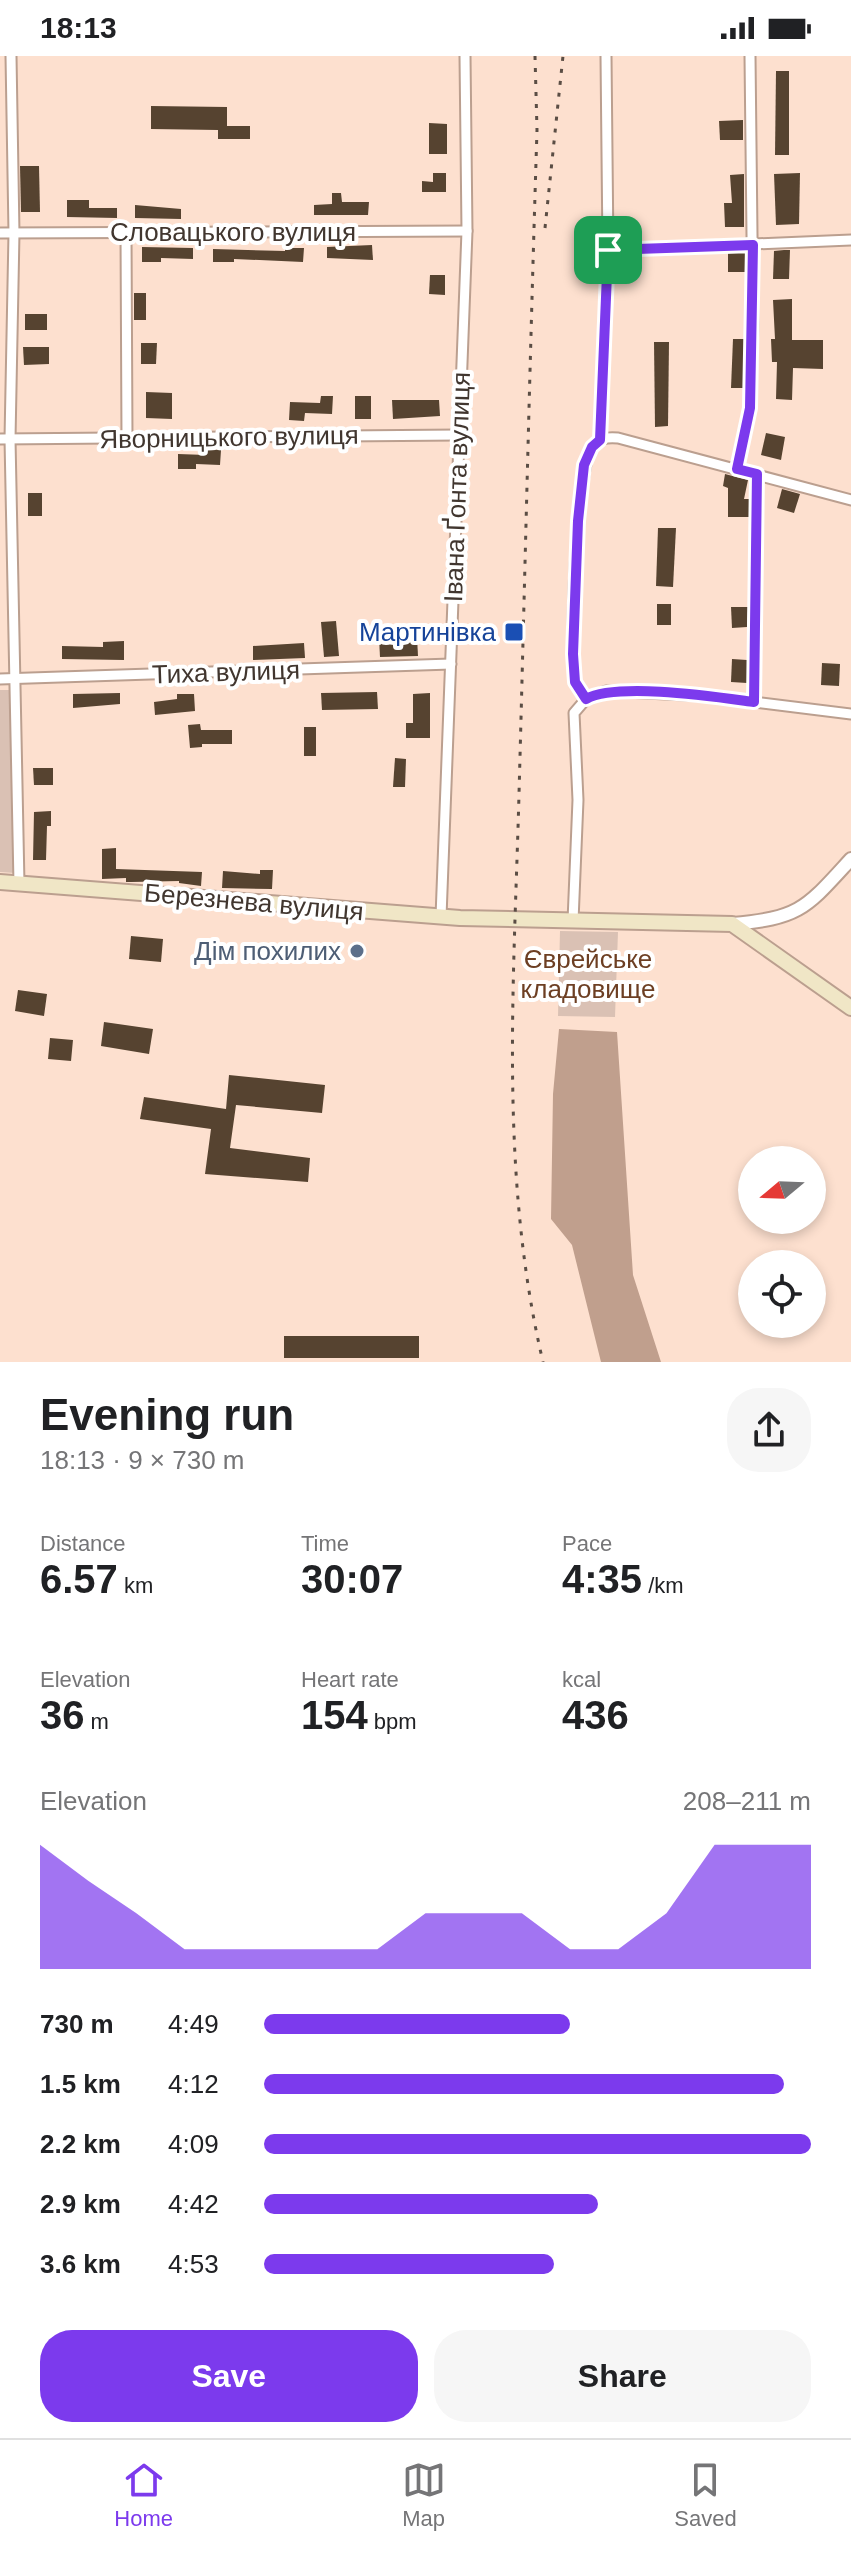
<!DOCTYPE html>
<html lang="en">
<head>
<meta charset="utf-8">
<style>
  body { margin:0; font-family:Arial,sans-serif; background:#f6f6f6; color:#202124; height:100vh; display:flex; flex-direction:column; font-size:30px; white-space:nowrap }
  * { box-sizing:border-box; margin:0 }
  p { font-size:26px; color:#757577 }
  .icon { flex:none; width:44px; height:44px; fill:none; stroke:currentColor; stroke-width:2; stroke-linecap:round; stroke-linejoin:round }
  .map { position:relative; height:1306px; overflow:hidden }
  .details { display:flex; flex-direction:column; background:#fff; flex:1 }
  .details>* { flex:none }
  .needle { width:52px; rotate:251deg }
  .buttons { position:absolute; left:738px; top:1090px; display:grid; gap:16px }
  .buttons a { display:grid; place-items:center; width:88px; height:88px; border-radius:50%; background:#fff; box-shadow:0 4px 12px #0003; font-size:40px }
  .pin { position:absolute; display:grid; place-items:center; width:68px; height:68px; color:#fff; margin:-34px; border-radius:16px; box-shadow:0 4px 12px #0006 }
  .round { display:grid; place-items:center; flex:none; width:84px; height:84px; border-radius:32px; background:#f6f6f6 }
  .headline { display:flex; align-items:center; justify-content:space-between; height:136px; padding:0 40px }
  h1 { font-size:44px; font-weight:700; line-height:60px }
  .metrics { display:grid; grid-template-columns:repeat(3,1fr); gap:12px; height:136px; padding:8px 40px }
  .metrics div { display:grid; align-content:center }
  .metrics b { font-size:40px; font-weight:700 }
  .metrics small { font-size:22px; font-weight:400 }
  .metrics p { font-size:22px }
  .chart { height:224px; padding:16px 40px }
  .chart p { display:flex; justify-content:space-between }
  .chart svg { width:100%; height:144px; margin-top:8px; fill:#7c3aed; opacity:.7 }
  .action { display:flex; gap:16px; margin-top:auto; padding:16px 40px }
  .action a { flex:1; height:92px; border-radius:32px; background:#7c3aed; color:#fff; font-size:32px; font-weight:700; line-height:92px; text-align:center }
  .action a+a { background:#f6f6f6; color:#202124 }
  ul { padding:0 40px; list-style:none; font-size:26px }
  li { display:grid; grid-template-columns:128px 96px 1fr; align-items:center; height:60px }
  li i { height:20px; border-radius:10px; background:#7c3aed }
  .status { display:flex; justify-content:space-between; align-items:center; height:56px; padding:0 40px; background:#fff; direction:ltr }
  .status svg { height:22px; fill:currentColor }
  .tab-bar { display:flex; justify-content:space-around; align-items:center; height:112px; border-top:2px solid #e0e0e0; background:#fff; font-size:22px; color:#757577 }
  .tab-bar a { display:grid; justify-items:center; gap:4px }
  .tab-bar .on { color:#7c3aed }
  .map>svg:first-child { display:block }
  .green { fill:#dac1b4 }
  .forest { fill:#c09f8d }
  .building { fill:#564330 }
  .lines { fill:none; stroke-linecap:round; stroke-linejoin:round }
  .minor-casing { stroke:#bb9f8f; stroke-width:13 }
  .tertiary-casing { stroke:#bb9f8f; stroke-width:16 }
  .secondary-casing { stroke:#bb9f8f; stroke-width:18 }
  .minor { stroke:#fff; stroke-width:9 }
  .tertiary { stroke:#fff; stroke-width:12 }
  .secondary { stroke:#f0e6c6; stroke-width:14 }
  .rail { stroke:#5a4d44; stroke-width:3; stroke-dasharray:4 8; stroke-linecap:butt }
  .route-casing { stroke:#fff; stroke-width:16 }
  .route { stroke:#7c3aed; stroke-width:10 }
  .transit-dot { fill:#1a4fb4; stroke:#fff; stroke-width:3 }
  .service-dot { fill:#5c6f8a; stroke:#fff; stroke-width:3 }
  .labels { text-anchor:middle; stroke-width:8; stroke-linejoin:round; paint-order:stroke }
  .street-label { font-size:26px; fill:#41362f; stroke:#fff }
  .transit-label { font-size:26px; fill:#164399; stroke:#fff; text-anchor:end }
  .service-label { font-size:26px; fill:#4e5e75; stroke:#fff; text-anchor:end }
  .park-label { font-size:26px; fill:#6d3f23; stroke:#fff }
</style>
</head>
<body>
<div class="status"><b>18:13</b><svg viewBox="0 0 49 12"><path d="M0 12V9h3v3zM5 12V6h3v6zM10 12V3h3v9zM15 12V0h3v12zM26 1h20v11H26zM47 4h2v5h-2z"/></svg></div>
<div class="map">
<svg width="851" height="1306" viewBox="0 0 851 1306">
  <rect width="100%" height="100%" fill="#fde0cf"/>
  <g class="green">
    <path d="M0 634H10L15 817 0 816Z"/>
    <path d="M560 875 618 876 615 961 558 960Z"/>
  </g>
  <path class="forest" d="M559 973 617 976 633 1219 661 1306H601L572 1189 551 1163 553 1038Z"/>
  <g class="building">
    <path d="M776 15H789V99H775Z"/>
    <path d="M151 50 227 51V70H250V83H218V74L151 73Z"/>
    <path d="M743 64V84H720L719 65Z"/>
    <path d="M429 67 447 68V98H429Z"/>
    <path d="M20 110H39L40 156H21Z"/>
    <path d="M433 117H446V136H422V125L433 126Z"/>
    <path d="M800 117 799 168 776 169 774 118Z"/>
    <path d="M744 118V171H725L724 147H732L730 119Z"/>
    <path d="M332 137H341L342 146H369L368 159H314V149L332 148Z"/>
    <path d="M67 144H89V152H117V162L67 161Z"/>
    <path d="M135 149 181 153V163L135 162Z"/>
    <path d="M372 189 373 204 327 202V191Z"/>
    <path d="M142 191 193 192V203L161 202V206H142Z"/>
    <path d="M285 192H304L303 206 234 203V206H213V193L285 195Z"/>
    <path d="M784 194H790L789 223H773L774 195Z"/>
    <path d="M745 196V216H728V197Z"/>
    <path d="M430 219H445V239L429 238Z"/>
    <rect x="134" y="237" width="12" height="27"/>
    <path d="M792 243V284H823V313L793 312 792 344 776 343 777 306H772L771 283H775L773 244Z"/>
    <rect x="25" y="258" width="22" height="16"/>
    <path d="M733 283H745L743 332H731Z"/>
    <path d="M654 286H669L668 370 655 371Z"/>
    <path d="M141 287H157L156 308H141Z"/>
    <path d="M23 291H49V308L24 309Z"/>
    <path d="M146 336 172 337V363L146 362Z"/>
    <path d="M321 340H333L332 358 305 357 304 365 289 364 290 346 320 347Z"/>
    <rect x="355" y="340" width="16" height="23"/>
    <path d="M392 344H439L440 360 393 363Z"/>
    <path d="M766 377 785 381 781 404 761 399Z"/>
    <path d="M207 393 221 394 220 409 196 408V413H178V398L206 399Z"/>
    <path d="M725 418 748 424 744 443H749V461H728V432L723 430Z"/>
    <path d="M782 433 800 438 794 457 777 452Z"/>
    <rect x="28" y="437" width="14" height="23"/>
    <path d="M658 472H676L673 531 656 530Z"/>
    <rect x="657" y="548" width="14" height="21"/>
    <path d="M731 551H748L747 571 732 572Z"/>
    <path d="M336 565 339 600 324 601 321 566Z"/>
    <path d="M417 581 418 600 380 601 379 582Z"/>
    <path d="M124 585V604L62 603V590L103 591V586Z"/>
    <path d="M304 587 305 602 253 604V590Z"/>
    <path d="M732 603 747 604V627L731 626Z"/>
    <path d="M822 607 840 608 839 630 821 629Z"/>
    <path d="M377 636 378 653 322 654 321 637Z"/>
    <path d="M120 637V648L73 652V638Z"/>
    <path d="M430 637V682H406V667H413V638Z"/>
    <path d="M177 638H194L195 655 155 659 154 646 177 643Z"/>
    <path d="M200 668 201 674H232V688H202V691L190 692 188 669Z"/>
    <rect x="304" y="671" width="12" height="29"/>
    <path d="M395 702 406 703 405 731H393Z"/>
    <path d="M33 712H53V729H34Z"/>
    <path d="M51 755V770H47L46 804H33L34 756Z"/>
    <path d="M116 792V813L202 816 201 830 179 827V825L131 826H126V822L102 823V793Z"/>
    <path d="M260 814H273L272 833 222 832 223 815 260 818Z"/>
    <path d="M131 880 163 883 161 906 129 903Z"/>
    <path d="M18 934 47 938 44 960 15 955Z"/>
    <path d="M104 966 153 973 149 998 101 990Z"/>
    <path d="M50 982 73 984 71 1005 48 1003Z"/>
    <path d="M229 1019 325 1029 322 1057 236 1049 230 1092 310 1102 308 1126 205 1118 211 1073 140 1063 144 1041 226 1053Z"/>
    <rect x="284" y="1280" width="135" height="22"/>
  </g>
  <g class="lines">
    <defs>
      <g id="minor">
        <path d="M11 0 14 177 10 383 19 828"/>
        <path d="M0 177 467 175"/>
        <path d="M126 177 127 382"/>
        <path d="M608 194 851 184"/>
        <path d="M0 383 459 379"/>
        <path d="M600 384 608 194 606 0"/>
        <path d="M737 413 750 352 753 268 750 0"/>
        <path d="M0 623 451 608"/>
        <path d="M586 643C581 638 578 633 576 627 568 598 577 417 591 393 597 382 607 381 618 382L851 444"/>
        <path d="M754 646 757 418"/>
        <path d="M441 861 467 175 465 0"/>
        <path d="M573 865 578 744 574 657 586 643 606 635 705 640 851 658"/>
      </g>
      <path id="tertiary" d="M732 868C801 862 806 852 851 803"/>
      <path id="secondary" d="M0 826 460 862 732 868 851 952"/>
    </defs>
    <use href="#minor" class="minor-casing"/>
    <use href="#tertiary" class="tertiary-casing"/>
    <use href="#secondary" class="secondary-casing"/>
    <use href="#minor" class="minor"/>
    <use href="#tertiary" class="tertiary"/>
    <use href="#secondary" class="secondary"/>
    <g class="rail">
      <path d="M535 0 537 74C530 295 525 516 519 738 514 928 499 1119 543 1306"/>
      <path d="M545 172 563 0"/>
    </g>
  </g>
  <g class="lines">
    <defs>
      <path id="route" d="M753 189 750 352 737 413 757 418 754 646C716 641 618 626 586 643L575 626 573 598 578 465 584 409 592 391 600 384 608 194Z"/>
    </defs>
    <use href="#route" class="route-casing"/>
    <use href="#route" class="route"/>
  </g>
  <rect class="transit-dot" x="504" y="566" width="20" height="20" rx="4"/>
  <circle class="service-dot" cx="357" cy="895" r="8"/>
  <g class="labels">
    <g class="street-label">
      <text x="233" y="185">Словацького вулиця</text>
      <text transform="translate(229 381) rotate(-1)" y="9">Яворницького вулиця</text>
      <text transform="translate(457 431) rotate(-88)" y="9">Івана Ґонта вулиця</text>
      <text transform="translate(226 616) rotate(-2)" y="9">Тиха вулиця</text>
      <text transform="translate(254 846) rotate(5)" y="9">Березнева вулиця</text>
    </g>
    <g class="transit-label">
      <text x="496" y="585">Мартинівка</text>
    </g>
    <g class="service-label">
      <text x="341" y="904">Дiм похилих</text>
    </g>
    <g class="park-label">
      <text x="588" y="912">Єврейське<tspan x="588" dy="30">кладовище</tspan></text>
    </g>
  </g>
</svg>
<div class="buttons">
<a><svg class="needle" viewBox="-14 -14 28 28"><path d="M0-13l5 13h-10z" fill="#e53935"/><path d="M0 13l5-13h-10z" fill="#757577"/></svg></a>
<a><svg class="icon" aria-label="locate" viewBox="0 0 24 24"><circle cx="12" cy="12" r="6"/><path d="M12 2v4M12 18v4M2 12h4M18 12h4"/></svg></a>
</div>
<div class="pin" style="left:608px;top:194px;background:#1e9e55"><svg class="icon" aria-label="arrive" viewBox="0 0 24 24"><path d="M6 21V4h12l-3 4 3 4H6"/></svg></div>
</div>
<section class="details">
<div class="headline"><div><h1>Evening run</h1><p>18:13 · 9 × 730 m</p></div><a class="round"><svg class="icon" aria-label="share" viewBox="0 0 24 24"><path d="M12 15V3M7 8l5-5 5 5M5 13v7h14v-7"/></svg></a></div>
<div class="metrics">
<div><p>Distance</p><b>6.57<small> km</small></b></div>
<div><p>Time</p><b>30:07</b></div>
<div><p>Pace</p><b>4:35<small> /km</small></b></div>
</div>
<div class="metrics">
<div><p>Elevation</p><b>36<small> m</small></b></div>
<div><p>Heart rate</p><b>154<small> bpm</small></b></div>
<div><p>kcal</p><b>436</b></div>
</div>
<div class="chart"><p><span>Elevation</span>208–211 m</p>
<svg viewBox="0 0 160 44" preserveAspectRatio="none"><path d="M0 44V6L10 17L20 27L30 38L40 38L50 38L60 38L70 38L80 27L90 27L100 27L110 38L120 38L130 27L140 6L150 6L160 6V44z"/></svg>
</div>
<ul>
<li><b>730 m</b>4:49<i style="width:56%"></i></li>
<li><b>1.5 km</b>4:12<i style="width:95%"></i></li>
<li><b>2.2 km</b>4:09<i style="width:100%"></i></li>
<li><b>2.9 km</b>4:42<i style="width:61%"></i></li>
<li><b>3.6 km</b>4:53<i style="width:53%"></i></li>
</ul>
<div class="action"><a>Save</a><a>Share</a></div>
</section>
<nav class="tab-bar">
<a class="on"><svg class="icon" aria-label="home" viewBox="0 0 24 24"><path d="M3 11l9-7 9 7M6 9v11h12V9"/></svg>Home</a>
<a><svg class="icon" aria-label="map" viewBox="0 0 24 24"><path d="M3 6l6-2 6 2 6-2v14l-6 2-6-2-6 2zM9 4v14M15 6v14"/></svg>Map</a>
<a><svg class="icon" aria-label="saved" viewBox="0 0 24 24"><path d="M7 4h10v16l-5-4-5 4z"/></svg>Saved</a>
</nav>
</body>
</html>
